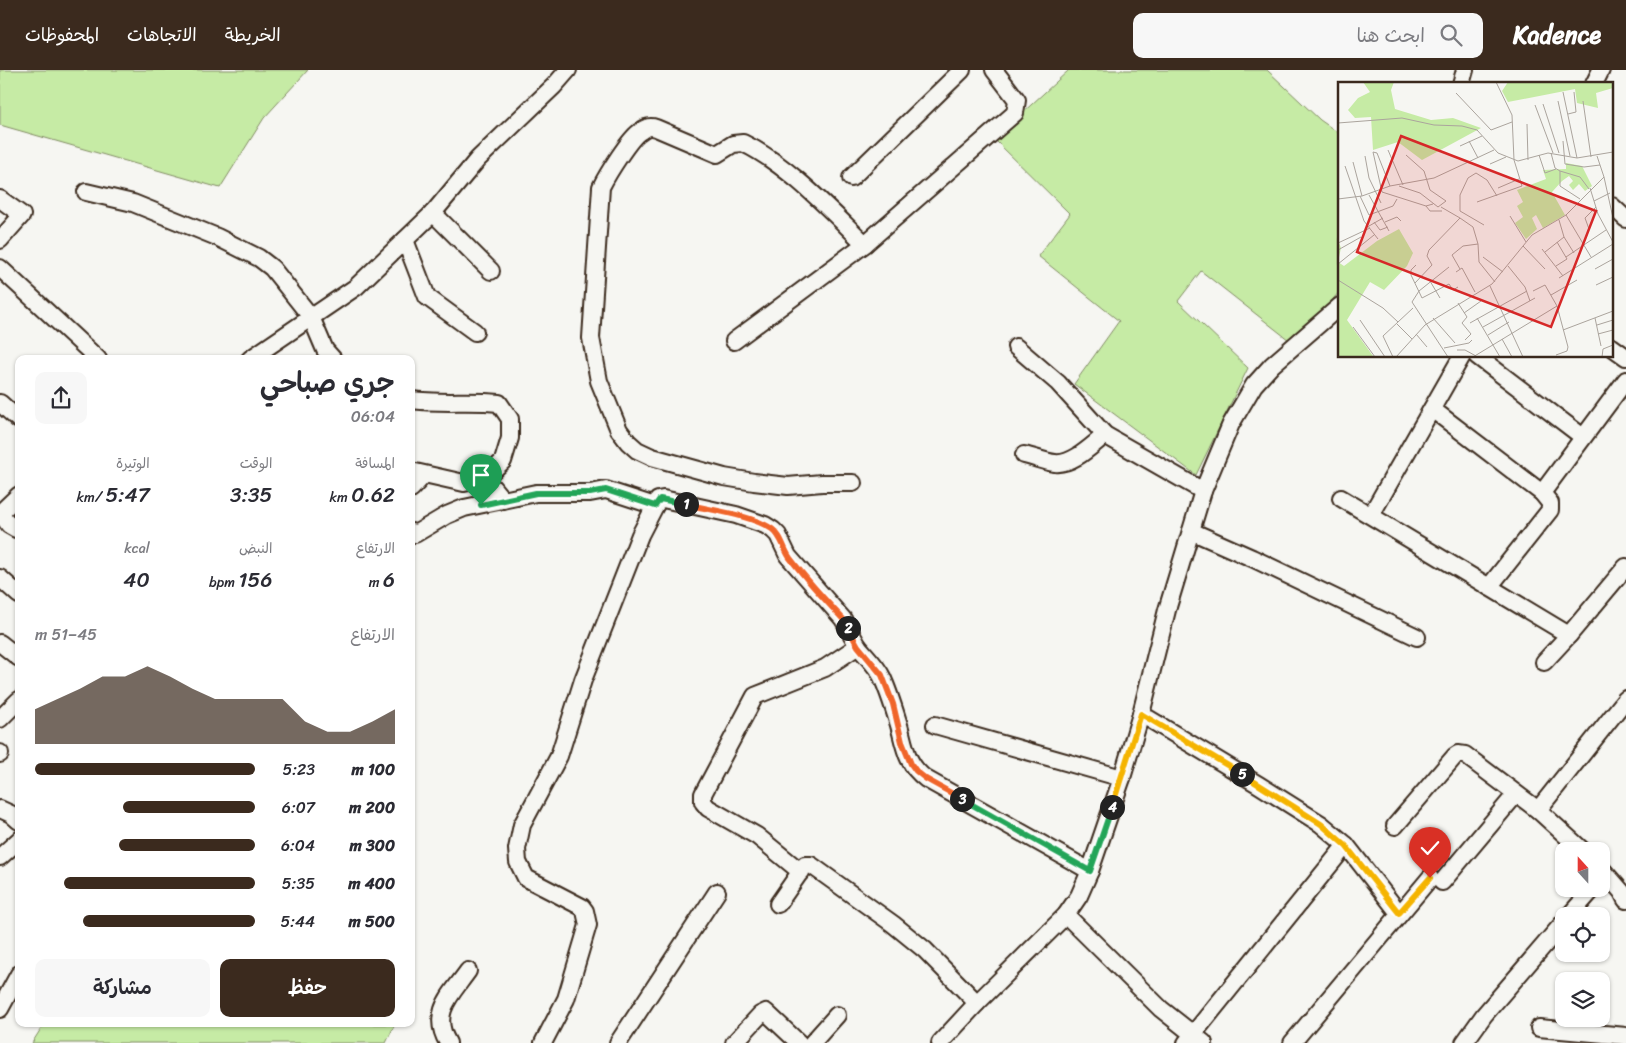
<!DOCTYPE html>
<html lang="ar">
<head>
<meta charset="utf-8">
<style>
  body { margin:0; font-family:Sriracha,"Playpen Sans Arabic",sans-serif; background:#f7f7f7; color:#2b2b33; direction:rtl; height:100vh; display:flex; flex-direction:column; font-size:19px; white-space:nowrap }
  * { box-sizing:border-box; margin:0 }
  p { font-size:16px; color:#7c7c81 }
  .icon { flex:none; width:28px; height:28px; fill:none; stroke:currentColor; stroke-width:2; stroke-linecap:round; stroke-linejoin:round }
  .map { position:relative; flex:1; overflow:hidden; direction:ltr }
  .drawer { position:absolute; left:15px; top:285px; width:400px; height:672px; display:flex; flex-direction:column; background:#fff; border-radius:10px; box-shadow:0 1px 4px #0004; direction:rtl }
  .drawer>* { flex:none }
  .needle { width:32px; rotate:339deg }
  .fabs { position:absolute; left:1555px; top:772px; display:grid; gap:10px }
  .fabs a { display:grid; place-items:center; width:55px; height:55px; border-radius:10px; background:#fff; box-shadow:0 1px 4px #0004; font-size:25px }
  .pin { position:absolute; display:grid; place-items:center; width:42px; height:42px; color:#fff; margin:-51px -21px; border-radius:50% 50% 50% 0; rotate:-45deg; box-shadow:0 0 5px #0007 }
  .pin .icon { rotate:45deg }
  .km { position:absolute; width:25px; height:25px; margin:-12px; border-radius:50%; background:#222; color:#fff; font-size:14px; line-height:25px; text-align:center }
  .round { display:grid; place-items:center; flex:none; width:52px; height:52px; border-radius:10px; background:#f7f7f7 }
  .overview { display:flex; align-items:center; justify-content:space-between; height:85px; padding:0 20px }
  h1 { font-size:28px; font-weight:600; line-height:38px }
  .metrics { display:grid; grid-template-columns:repeat(3,1fr); gap:8px; height:85px; padding:5px 20px }
  .metrics div { display:grid; align-content:center }
  .metrics b { font-size:21px; font-weight:600 }
  .metrics small { font-size:14px; font-weight:400 }
  .metrics p { font-size:14px }
  .chart { height:140px; padding:10px 20px }
  .chart p { display:flex; justify-content:space-between }
  .chart svg { width:100%; height:90px; margin-top:5px; fill:#3b2a1e; opacity:.7 }
  .button { display:flex; gap:10px; margin-top:auto; padding:10px 20px }
  .button a { flex:1; height:58px; border-radius:10px; background:#3b2a1e; color:#fff; font-size:20px; font-weight:600; line-height:58px; text-align:center }
  .button a+a { background:#f7f7f7; color:#2b2b33 }
  ul { padding:0 20px; list-style:none; font-size:16px }
  li { display:grid; grid-template-columns:80px 60px 1fr; align-items:center; height:38px }
  li i { height:12px; border-radius:6px; background:#3b2a1e }
  header { display:flex; align-items:center; gap:30px; box-sizing:border-box; height:70px; padding:0 25px; background:#3b2a1e; color:#fff }
  header strong { font-size:24px }
  nav { display:flex; gap:28px; margin-inline-start:auto; font-size:18px }
  .search { width:350px; height:45px; background:#f7f7f7; display:flex; align-items:center; gap:12px; box-sizing:border-box; padding:0 18px; border-radius:10px; color:#7c7c81; font-size:19px }
  .map>svg:first-child { display:block }
  .green { fill:#c6eba5; stroke:#808a62 }
  .lines { fill:none; stroke-linecap:round; stroke-linejoin:round }
  .minor-casing { stroke:#3b2a1e; stroke-width:20 }
  .minor { stroke:#f6f6f2; stroke-width:16 }
  .split-1-casing { stroke:#fff; stroke-width:10 }
  .split-2-casing { stroke:#fff; stroke-width:10 }
  .split-3-casing { stroke:#fff; stroke-width:10 }
  .split-4-casing { stroke:#fff; stroke-width:10 }
  .split-5-casing { stroke:#fff; stroke-width:10 }
  .split-6-casing { stroke:#fff; stroke-width:10 }
  .split-1 { stroke:#22a559; stroke-width:6 }
  .split-2 { stroke:#f0652b; stroke-width:6 }
  .split-3 { stroke:#f0652b; stroke-width:6 }
  .split-4 { stroke:#22a559; stroke-width:6 }
  .split-5 { stroke:#f5b400; stroke-width:6 }
  .split-6 { stroke:#f5b400; stroke-width:6 }
  .inset-road { fill:none; stroke:#aba49d; stroke-width:1 }
  .view { fill:#d62828; fill-opacity:0.15; stroke:#d62828; stroke-width:2.5 }
  .inset-edge { fill:none; stroke:#3b2a1e; stroke-width:2.5 }
</style>
</head>
<body>
<header>
<strong>Kadence</strong>
<div class="search"><svg class="icon" aria-label="search" viewBox="0 0 24 24"><circle cx="10" cy="10" r="6"/><path d="M15 15l6 6"/></svg>ابحث هنا</div>
<nav><a>الخريطة</a><a>الاتجاهات</a><a>المحفوظات</a></nav>
</header>
<div class="map">
<svg width="1626" height="973" viewBox="0 0 1626 973">
  <rect width="100%" height="100%" fill="#f6f6f2"/>
  <filter id="ink" filterUnits="userSpaceOnUse"><feTurbulence type="fractalNoise" baseFrequency=".02" numOctaves="2"/><feDisplacementMap in="SourceGraphic" scale="10" xChannelSelector="R" yChannelSelector="G"/><feConvolveMatrix kernelMatrix="1 2 1 2 8 2 1 2 1" color-interpolation-filters="sRGB"/></filter>
  <g filter="url(#ink)">
    <g class="green">
      <path d="M0 0H308L264 48 220 118 0 55Z"/>
      <path d="M1069 0H1267L1320 50 1340 64V221L1322 242 1289 270 1201 201 1178 231 1248 298 1196 405 1074 314 1119 251 1038 186 1070 144 994 69Z"/>
      <path d="M44 954H395L386 973H32Z"/>
    </g>
    <g class="lines">
      <defs>
        <g id="minor">
          <path d="M1461 14 1465 0"/>
          <path d="M1594 14 1601 0"/>
          <path d="M851 108 962 0"/>
          <path d="M86 122 133 133 217 167 259 188 272 198 311 247 325 280 333 289"/>
          <path d="M0 129 22 145 0 170"/>
          <path d="M1612 136 1626 149"/>
          <path d="M433 143 491 201"/>
          <path d="M405 170 427 227 475 262"/>
          <path d="M0 198 98 289"/>
          <path d="M734 271 865 174 1015 43 1017 30 994 0"/>
          <path d="M1016 277 1058 313 1105 365 1203 421"/>
          <path d="M1612 277 1626 287"/>
          <path d="M1477 286 1583 367"/>
          <path d="M250 289 356 217 433 143 478 89 554 16 568 0"/>
          <path d="M411 330C440 334 470 330 499 333L510 349V368L503 391 485 408 464 413 411 401"/>
          <path d="M0 333 19 350"/>
          <path d="M1432 339 1542 423 1550 433V440L1489 517"/>
          <path d="M1024 385C1034 387 1045 392 1055 393 1073 395 1092 375 1105 365"/>
          <path d="M485 408 503 430 536 423H590L606 420 655 436"/>
          <path d="M853 413H822L788 416 754 412 724 407 652 387 637 380 628 372 619 360 599 311 591 268 601 117C607 105 630 67 641 61 646 57 650 56 656 58L717 84 733 74 743 73C787 94 830 140 865 174"/>
          <path d="M411 419 424 405"/>
          <path d="M1542 423 1626 310"/>
          <path d="M1341 428 1569 565"/>
          <path d="M0 442 9 455 16 459 19 458"/>
          <path d="M0 443 19 425"/>
          <path d="M1371 445 1462 286"/>
          <path d="M1191 461 1252 488 1417 567"/>
          <path d="M411 462 415 464 447 445 464 438 503 430"/>
          <path d="M0 508 19 525"/>
          <path d="M0 573 19 588"/>
          <path d="M1544 592 1569 565 1626 497"/>
          <path d="M1141 644 1259 715 1321 754 1346 775 1399 843"/>
          <path d="M0 649 19 630"/>
          <path d="M935 655 1122 708"/>
          <path d="M0 683V684"/>
          <path d="M0 739 11 744 19 751"/>
          <path d="M1538 740 1626 629"/>
          <path d="M1395 756 1455 686 1458 684 1465 685 1538 740 1583 781"/>
          <path d="M0 787 19 770"/>
          <path d="M1601 798 1622 822 1626 830"/>
          <path d="M801 802 757 766 708 738 703 732V724L755 626 825 598 858 576C866 586 877 596 882 607 889 622 894 639 899 655 905 677 906 694 926 709L1090 801"/>
          <path d="M1442 812 1516 724"/>
          <path d="M778 834 805 795H811L893 854 925 880 977 933"/>
          <path d="M1066 845 1161 939 1204 973"/>
          <path d="M1569 846 1593 819"/>
          <path d="M0 939 19 904"/>
          <path d="M1539 958 1626 966"/>
          <path d="M448 973C430 943 451 925 468 901"/>
          <path d="M543 973 566 929 588 855 585 841 582 837 526 808 518 792 517 779 522 755 559 686 583 610 640 465 658 430 663 429 736 445 765 455 773 460 778 465 788 486 843 549 858 576"/>
          <path d="M618 973 717 822"/>
          <path d="M734 973 760 945 766 942 799 973"/>
          <path d="M812 973 837 945"/>
          <path d="M940 973 977 933 1066 845 1079 826 1090 801 1122 708 1141 644 1167 540 1203 421 1231 354 1254 315 1272 295 1340 236"/>
          <path d="M1186 973 1346 775"/>
          <path d="M1292 973 1430 808"/>
          <path d="M1464 973 1484 945 1564 852"/>
        </g>
      </defs>
      <use href="#minor" class="minor-casing"/>
      <use href="#minor" class="minor"/>
    </g>
  </g>
  <g class="lines" filter="url(#ink)">
    <defs>
      <path id="split-1" d="M481 435 536 423H590L606 420 655 436 660 429 686 434"/>
      <path id="split-2" d="M686 434C710 440 752 445 772 459 782 466 783 478 790 488 806 509 825 530 843 549L848 558"/>
      <path id="split-3" d="M848 558 858 576 882 605 893 634 902 672 911 694 916 701 926 709 962 729"/>
      <path id="split-4" d="M962 729 1090 801 1112 737"/>
      <path id="split-5" d="M1112 737 1141 644 1242 704"/>
      <path id="split-6" d="M1242 704 1321 754 1346 776 1399 843 1430 808"/>
    </defs>
    <use href="#split-1" class="split-1-casing"/>
    <use href="#split-2" class="split-2-casing"/>
    <use href="#split-3" class="split-3-casing"/>
    <use href="#split-4" class="split-4-casing"/>
    <use href="#split-5" class="split-5-casing"/>
    <use href="#split-6" class="split-6-casing"/>
    <use href="#split-1" class="split-1"/>
    <use href="#split-2" class="split-2"/>
    <use href="#split-3" class="split-3"/>
    <use href="#split-4" class="split-4"/>
    <use href="#split-5" class="split-5"/>
    <use href="#split-6" class="split-6"/>
  </g>
  <g transform="translate(1338 12)">
    <rect width="275" height="275" fill="#f6f6f2"/>
    <path d="M25 0H56L53 8 57 27 93 38 115 36 143 46 84 78 60 60 35 68 33 35 17 36 10 28 20 16 32 10ZM170 0H275V6L258 11 260 26 239 21 237 7 170 20 164 9ZM228 81 244 84 254 104 247 109 241 102 235 108 231 103 235 99 231 94 224 99 214 110 227 133 205 146 198 133 194 136 199 147 188 157 177 141 185 135 179 124 185 120 179 108 208 97 205 88 228 87ZM61 147 75 171 69 184 46 208 32 200 9 238 35 274 0 275V158L3 166 0 180 6 184 39 159Z" fill="#c6eba5"/>
    <path class="inset-road" d="M225 10 239 76M118 11 153 48 174 40M220 19 232 74M245 19 253 75M205 22 221 71M197 23 215 71M230 32 238 30 236 10M0 41 64 36 96 43 124 44 139 48 160 71 180 79 210 71 239 76 275 70M189 42 190 78M131 59 140 76M225 59 227 82 246 85 262 83M122 64 144 54M50 68 65 103M213 71 217 86 222 89V104L242 117M201 73 207 91 218 87M27 74 31 96 43 121M15 80 24 114M152 82 168 75M7 84 26 139 40 157M222 89 242 95 251 107M266 95 275 136M52 104 39 71 35 70 44 110 88 124 95 122M61 104 82 111 100 125 108 119 92 108 86 89 68 73M160 106 181 97M252 106 260 132 275 160M31 113 51 149M22 114 31 133 55 124 59 117M0 117 24 114 52 104 96 96 156 68M256 119 272 111M139 120 184 104 176 78 174 33 158 0M88 124 92 129H104M103 125 122 136M228 133 253 175M172 134 188 160M221 138 226 155 236 171M36 140 42 148 50 145M47 140 59 135 63 139M146 143 122 129V113L130 96 138 91 149 98 159 114M31 144 45 136M251 147 247 136 258 125M0 161 32 146M185 164 207 187M204 167 225 194M0 168 23 155M207 170 226 155M145 175 165 190M228 175 268 148M0 182 36 153M78 183 73 188V193L84 216 111 202 115 208 120 205M170 184 187 205 192 219M218 184 229 177 219 160M122 187 114 173 125 164 140 162 141 180 157 200M257 187 275 177M118 190 124 186 137 210M221 196 275 162M0 198 45 226 60 240M92 199 102 216M77 201 94 183 89 174 91 168 122 136 135 145 140 162M258 203 275 195M152 204 185 275M195 209 207 203 219 224 230 265 229 269 218 273M213 213 239 198M120 221 129 235 124 241 133 252 127 258M126 231 143 219M95 236 117 261M139 236 162 275M257 236 263 264M22 238 47 275M132 241 189 209M59 242 74 257M259 243 275 238M15 245 37 275M145 245 197 216M225 248 275 229M78 252 89 265M260 252 275 248M150 253 171 240M164 257 174 275M106 266 131 261 134 258M119 268H127L138 274M55 275 45 254 75 226M58 275 87 243 154 202 194 153 228 133 266 95 259 74M110 275 74 220 81 209 111 185M135 275 219 224M264 275 265 267 275 263"/>
    <path class="view" d="M63 54 258 129 213 245 19 170Z"/>
    <rect width="275" height="275" class="inset-edge"/>
  </g>
</svg>
<div class="fabs">
<a><svg class="needle" viewBox="-14 -14 28 28"><path d="M0-13l5 13h-10z" fill="#e53935"/><path d="M0 13l5-13h-10z" fill="#7c7c81"/></svg></a>
<a><svg class="icon" aria-label="locate" viewBox="0 0 24 24"><circle cx="12" cy="12" r="6"/><path d="M12 2v4M12 18v4M2 12h4M18 12h4"/></svg></a>
<a><svg class="icon" aria-label="layers" viewBox="0 0 24 24"><path d="M12 4l9 5-9 5-9-5zM3 14l9 5 9-5"/></svg></a>
</div>
<div class="pin" style="left:481px;top:435px;background:#1e9e55"><svg class="icon" aria-label="arrive" viewBox="0 0 24 24"><path d="M6 21V4h12l-3 4 3 4H6"/></svg></div>
<div class="pin" style="left:1430px;top:808px;background:#d93025"><svg class="icon" aria-label="check" viewBox="0 0 24 24"><path d="M5 12l5 5 9-10"/></svg></div>
<b class="km" style="left:686px;top:434px">1</b>
<b class="km" style="left:848px;top:558px">2</b>
<b class="km" style="left:962px;top:729px">3</b>
<b class="km" style="left:1112px;top:737px">4</b>
<b class="km" style="left:1242px;top:704px">5</b>
<section class="drawer">
<div class="overview"><div><h1>جري صباحي</h1><p>06:04</p></div><a class="round"><svg class="icon" aria-label="share" viewBox="0 0 24 24"><path d="M12 15V3M7 8l5-5 5 5M5 13v7h14v-7"/></svg></a></div>
<div class="metrics">
<div><p>المسافة</p><b>0.62<small> km</small></b></div>
<div><p>الوقت</p><b>3:35</b></div>
<div><p>الوتيرة</p><b>5:47<small> /km</small></b></div>
</div>
<div class="metrics">
<div><p>الارتفاع</p><b>6<small> m</small></b></div>
<div><p>النبض</p><b>156<small> bpm</small></b></div>
<div><p>kcal</p><b>40</b></div>
</div>
<div class="chart"><p><span>الارتفاع</span>45–51 m</p>
<svg viewBox="0 0 160 44" preserveAspectRatio="none"><path d="M0 44V27L10 22L20 17L30 11L40 11L50 6L60 11L70 17L80 22L90 22L100 22L110 22L120 33L130 38L140 38L150 33L160 27V44z"/></svg>
</div>
<ul>
<li><b>100 m</b>5:23<i style="width:100%"></i></li>
<li><b>200 m</b>6:07<i style="width:60%"></i></li>
<li><b>300 m</b>6:04<i style="width:62%"></i></li>
<li><b>400 m</b>5:35<i style="width:87%"></i></li>
<li><b>500 m</b>5:44<i style="width:78%"></i></li>
</ul>
<div class="button"><a>حفظ</a><a>مشاركة</a></div>
</section>
</div>
</body>
</html>
